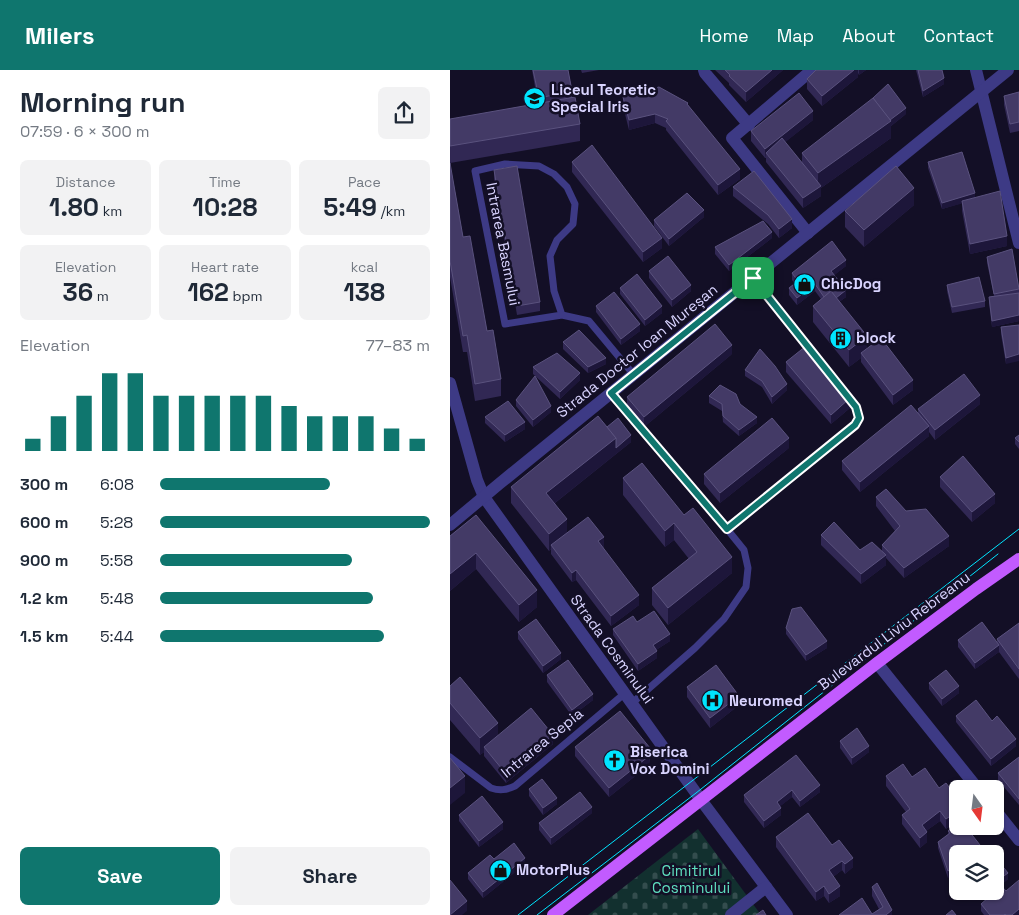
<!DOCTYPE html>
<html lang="en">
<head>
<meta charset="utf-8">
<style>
  body { margin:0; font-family:"Space Grotesk",sans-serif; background:#f2f2f3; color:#1f2937; height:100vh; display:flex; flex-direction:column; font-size:19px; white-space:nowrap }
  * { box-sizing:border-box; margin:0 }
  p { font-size:16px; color:#747a83 }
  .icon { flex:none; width:28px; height:28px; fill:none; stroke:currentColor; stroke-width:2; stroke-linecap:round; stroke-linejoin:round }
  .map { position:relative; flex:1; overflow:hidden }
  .details { display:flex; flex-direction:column; background:#fff; width:450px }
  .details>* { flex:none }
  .needle { width:32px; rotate:166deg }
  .tools { position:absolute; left:499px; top:710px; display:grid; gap:10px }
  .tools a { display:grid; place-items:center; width:55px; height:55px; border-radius:8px; background:#fff; box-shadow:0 1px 4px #0004; font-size:25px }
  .pin { position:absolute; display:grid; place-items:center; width:42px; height:42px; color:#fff; margin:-21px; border-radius:10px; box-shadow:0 2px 8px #0006 }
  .round { display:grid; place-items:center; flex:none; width:52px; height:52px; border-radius:8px; background:#f2f2f3 }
  .head { display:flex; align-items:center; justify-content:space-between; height:85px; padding:0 20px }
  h1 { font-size:28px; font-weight:600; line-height:38px }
  .figures { display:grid; grid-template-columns:repeat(3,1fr); gap:8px; height:85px; padding:5px 20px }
  .figures div { display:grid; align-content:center; border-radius:8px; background:#f2f2f3; text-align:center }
  .figures b { font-size:25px; font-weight:600 }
  .figures small { font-size:14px; font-weight:400 }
  .figures p { font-size:14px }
  .chart { height:140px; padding:10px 20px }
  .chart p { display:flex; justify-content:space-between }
  .chart svg { width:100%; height:90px; margin-top:5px; stroke:#0f766e; stroke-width:6 }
  .button { display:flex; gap:10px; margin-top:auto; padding:10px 20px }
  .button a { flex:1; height:58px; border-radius:8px; background:#0f766e; color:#fff; font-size:20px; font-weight:600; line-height:58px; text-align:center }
  .button a+a { background:#f2f2f3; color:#1f2937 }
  ul { padding:0 20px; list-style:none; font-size:16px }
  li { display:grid; grid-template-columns:80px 60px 1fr; align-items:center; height:38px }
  li i { height:12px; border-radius:6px; background:#0f766e }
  header { display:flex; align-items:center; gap:30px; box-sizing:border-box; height:70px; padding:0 25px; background:#0f766e; color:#fff }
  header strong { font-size:24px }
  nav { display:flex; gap:28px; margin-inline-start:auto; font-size:18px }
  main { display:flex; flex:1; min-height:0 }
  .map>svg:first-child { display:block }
  .cemetery { fill:url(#cemetery-stones) }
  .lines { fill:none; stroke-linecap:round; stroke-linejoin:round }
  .lane { stroke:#3d3a85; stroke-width:7 }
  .street { stroke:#3d3a85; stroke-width:12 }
  .primary { stroke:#c25bff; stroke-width:12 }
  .tram { stroke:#00e5ff; stroke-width:1 }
  .wall { fill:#312854 }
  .shaded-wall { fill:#1d163a }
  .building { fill:#433a66; stroke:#5a527e }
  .route-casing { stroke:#fff; stroke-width:10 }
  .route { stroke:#0f766e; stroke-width:6 }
  .labels { text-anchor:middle; stroke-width:5; stroke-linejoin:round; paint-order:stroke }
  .poi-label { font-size:15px; font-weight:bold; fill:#d9d4ff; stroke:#130f26; text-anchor:start }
  .street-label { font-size:15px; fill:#d9d4ff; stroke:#130f26 }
  .park-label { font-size:15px; fill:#5fe0c0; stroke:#130f26 }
</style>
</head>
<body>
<header>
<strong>Milers</strong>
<nav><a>Home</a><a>Map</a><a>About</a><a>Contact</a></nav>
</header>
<main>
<section class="details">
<div class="head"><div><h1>Morning run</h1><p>07:59 · 6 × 300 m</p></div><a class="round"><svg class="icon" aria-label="share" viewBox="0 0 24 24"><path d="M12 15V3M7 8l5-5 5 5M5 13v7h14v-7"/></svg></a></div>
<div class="figures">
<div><p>Distance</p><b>1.80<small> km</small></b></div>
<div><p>Time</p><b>10:28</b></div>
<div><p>Pace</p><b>5:49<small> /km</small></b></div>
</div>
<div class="figures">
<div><p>Elevation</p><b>36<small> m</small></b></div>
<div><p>Heart rate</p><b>162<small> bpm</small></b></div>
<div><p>kcal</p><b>138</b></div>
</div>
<div class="chart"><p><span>Elevation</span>77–83 m</p>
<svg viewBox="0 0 160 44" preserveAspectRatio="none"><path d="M5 44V38M15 44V27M25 44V17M35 44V6M45 44V6M55 44V17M65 44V17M75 44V17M85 44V17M95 44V17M105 44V22M115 44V27M125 44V27M135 44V27M145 44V33M155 44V38"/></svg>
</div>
<ul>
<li><b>300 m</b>6:08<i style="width:63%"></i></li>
<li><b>600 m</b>5:28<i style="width:100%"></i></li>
<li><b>900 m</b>5:58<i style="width:71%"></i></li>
<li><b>1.2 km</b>5:48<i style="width:79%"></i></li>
<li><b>1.5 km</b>5:44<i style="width:83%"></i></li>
</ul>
<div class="button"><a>Save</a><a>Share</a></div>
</section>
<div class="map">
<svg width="569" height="845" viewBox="0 0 569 845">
  <defs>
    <pattern id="cemetery-stones" width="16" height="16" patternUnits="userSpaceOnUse" patternTransform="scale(1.25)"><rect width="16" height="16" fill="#12302f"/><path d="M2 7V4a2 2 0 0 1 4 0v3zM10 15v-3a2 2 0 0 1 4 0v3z" fill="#344d4e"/></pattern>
  </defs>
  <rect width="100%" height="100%" fill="#130f26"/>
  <path class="cemetery" d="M248 759 311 845H138Z"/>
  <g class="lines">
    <g class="lane">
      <path d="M303 208 379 303"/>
      <path d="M112 245 104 221 100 186 107 170 123 154 125 134 117 117 104 104 89 96 55 94 25 101 55 254 112 245 139 251 184 305"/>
      <path d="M161 323 277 459 294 480 298 498 296 517 274 549 245 578 181 634"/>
      <path d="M277 459 405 355 409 348 406 337 395 323"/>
      <path d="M0 687 41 718C50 721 56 720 65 716L174 624"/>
    </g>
    <g class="street">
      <path d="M254 0 255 3 299 55"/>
      <path d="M526 0 569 173"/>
      <path d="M358 163 282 68 362 0"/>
      <path d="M0 313 27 410 34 427 251 730 337 845"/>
      <path d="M0 455 49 414 558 0"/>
      <path d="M427 593 528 719"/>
      <path d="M545 740 569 770"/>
      <path d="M281 845 316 817"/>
    </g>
    <path class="primary" d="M103 845 427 593 526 519 569 489"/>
    <g class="tram">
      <path d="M68 845 569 459"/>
      <path d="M87 845 246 723 548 484"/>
    </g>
  </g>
  <g class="wall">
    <path d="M82 0H118L122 21V28L130 54V71L0 93 13 167 37 261 51 309V326L25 331 17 282H13L0 207V49L88 34Z"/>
    <path d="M131 0H149L132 3Z"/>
    <path d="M265 0H333L296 32 279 15V13Z"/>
    <path d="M366 0H416L409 5 408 3V7L372 36 357 19V9Z"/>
    <path d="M466 0H492L494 14 473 27Z"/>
    <path d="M569 22V61L560 63 554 35V26Z"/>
    <path d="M173 27 238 35 290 109 268 125 216 60V58L205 53 179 60 173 36Z"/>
    <path d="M456 44 441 56V68L371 118V126L353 138 316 92V88H315L301 71V61L363 50 335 72 352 93V83Z"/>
    <path d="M122 92 212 178 193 192 122 102Z"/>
    <path d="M478 92 525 128 557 176 520 184 512 141V133L492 139 478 98Z"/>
    <path d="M44 100 90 232V241L67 245 44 109Z"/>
    <path d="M283 117 342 158 329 168 318 154 283 126Z"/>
    <path d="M464 135 414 177 395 157V141Z"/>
    <path d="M254 147 219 176 204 156V150Z"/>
    <path d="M322 168 279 201 265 184V177Z"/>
    <path d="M537 187 569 219V251L542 257 539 233V227L544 226 537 193Z"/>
    <path d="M396 196 384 205 396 227 389 232 417 278 463 320 443 335 411 292V288L399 297 363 252V236L371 229 365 221 347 235 339 225V218L345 214 342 210V203Z"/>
    <path d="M199 201 241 221 222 237 199 208Z"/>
    <path d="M497 215 535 231V237L502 243 497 221Z"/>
    <path d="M170 218 212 243 195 256 170 224Z"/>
    <path d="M146 236 190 261 171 275 146 242Z"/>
    <path d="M569 255 556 294 551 264V257Z"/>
    <path d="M113 272 156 294 138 303 113 279Z"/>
    <path d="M282 284 194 357 177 336V327Z"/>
    <path d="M336 292 400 338 381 354 336 302Z"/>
    <path d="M83 297 130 310 110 329 83 304Z"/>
    <path d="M295 300 337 320 322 334 312 317 295 306Z"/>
    <path d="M259 326 290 334 307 353 289 366 273 352 272 341 259 333Z"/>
    <path d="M66 330 101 342 83 357 66 336Z"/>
    <path d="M530 334 485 370 479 362V366L410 422 392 400V391L468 344V339Z"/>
    <path d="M35 347 75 359 55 372 35 353Z"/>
    <path d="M157 357 181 372 105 433 117 463 154 477 153 478 189 535 161 556 126 510 122 512 101 484V479L99 481 61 433V417Z"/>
    <path d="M569 365V379L565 374V368Z"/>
    <path d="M339 378 270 433 254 414V404Z"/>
    <path d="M490 407 545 433 522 452 490 417Z"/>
    <path d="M173 408 234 445 282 503 218 555 202 535V518L239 489 224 470 215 477 173 425Z"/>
    <path d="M426 427 456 441 499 476 454 508 436 488V495L411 514 371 475V465L410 480 432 482V475L445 461 426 436Z"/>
    <path d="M26 445 87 537 69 552 26 499 0 521V466Z"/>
    <path d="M187 552 220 571 206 580 207 588 188 601 163 565V559Z"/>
    <path d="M569 553V609L549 582 525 599 508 577V570L547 572V569Z"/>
    <path d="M336 558 377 578 356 591 336 564Z"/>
    <path d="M68 562 111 589 93 603 68 569Z"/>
    <path d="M97 605 143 630 122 646 97 612Z"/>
    <path d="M479 613 509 623 492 636 479 619Z"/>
    <path d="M0 616 48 665 103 674 56 713 34 686V682L30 685 0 650Z"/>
    <path d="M237 617 289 635 260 658 237 627Z"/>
    <path d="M506 646 542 651 566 676 541 696 506 652Z"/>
    <path d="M390 671 419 682 402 695 390 678Z"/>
    <path d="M125 677 200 687 199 695 159 727 125 686Z"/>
    <path d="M346 685 370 722 350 737 342 727 330 736 331 745 314 758 294 732V725Z"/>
    <path d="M569 687V735L548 710V703Z"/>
    <path d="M436 706 462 707 489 718 508 729V750L496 759 490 751 476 761 477 772 470 778 452 754V745L456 742 436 716Z"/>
    <path d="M79 719 107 734 93 745 79 726Z"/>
    <path d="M142 743 101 775 89 760V753Z"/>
    <path d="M9 745 53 759 29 777 9 751Z"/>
    <path d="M498 761 530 782 528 784H508L498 808 488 778V772L498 765Z"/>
    <path d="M326 767 382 775 403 797 395 804 392 800 383 807 390 826 379 833 374 826 366 831 326 777Z"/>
    <path d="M545 787 558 809 551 815 569 845H534L531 841V834L536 830 535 828V821H545Z"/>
    <path d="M75 794 33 828 18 809V803Z"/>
    <path d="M422 817 442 845 422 844 429 839 422 826Z"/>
  </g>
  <g class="shaded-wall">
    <path d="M322 0H333L296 32V22Z"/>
    <path d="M404 0H408V7L372 36V26Z"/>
    <path d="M409 0H416L409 5Z"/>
    <path d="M494 8V14L473 27V21Z"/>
    <path d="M456 38V44L441 56V68L371 118V126L353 138V128L368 118V103L438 52Z"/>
    <path d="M363 41V50L318 86 316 83 315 88V79Z"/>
    <path d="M205 44V53L179 60V50Z"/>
    <path d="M290 99V109L268 125V115Z"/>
    <path d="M464 118V135L414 177V160Z"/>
    <path d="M525 123V130L492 139V133Z"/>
    <path d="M254 140V147L219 176V169Z"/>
    <path d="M342 149V158L329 168V159Z"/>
    <path d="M322 162V168L279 201V195Z"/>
    <path d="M557 166V176L520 184V174Z"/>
    <path d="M212 168V178L193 192V182Z"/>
    <path d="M396 190V196L381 208V201Z"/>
    <path d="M365 214V221L347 235V228Z"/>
    <path d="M241 215V221L222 237V230Z"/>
    <path d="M396 220V227L379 239V233Z"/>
    <path d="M212 236V243L195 256V250Z"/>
    <path d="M569 245V251L542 257V251Z"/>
    <path d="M190 254V261L171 275V269Z"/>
    <path d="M417 266V283H411V288L399 297V280Z"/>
    <path d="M282 275V284L194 357V347Z"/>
    <path d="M569 284V291L556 294V288Z"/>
    <path d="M156 288V294L138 303V297Z"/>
    <path d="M130 303V310L110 329V322Z"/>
    <path d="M463 310V320L443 335V325Z"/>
    <path d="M337 314V320L322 334V327Z"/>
    <path d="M530 325V334L485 370V360Z"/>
    <path d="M400 328V338L381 354V345Z"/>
    <path d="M101 336V342L83 357V350Z"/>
    <path d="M307 347V353L289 366V360Z"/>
    <path d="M75 352V359L55 372V365Z"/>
    <path d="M479 356V366L410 422V412Z"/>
    <path d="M181 365V372L96 440V423L166 368Z"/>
    <path d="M339 368V378L270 433V423Z"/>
    <path d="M545 424V433L522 452V442Z"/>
    <path d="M117 449V466L101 475V479L99 481V464Z"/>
    <path d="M224 453V470L215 477V461Z"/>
    <path d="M499 466V476L454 508V498Z"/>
    <path d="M154 467V477L148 481V471Z"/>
    <path d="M26 483V499L0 521V504Z"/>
    <path d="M436 485V495L411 514V504Z"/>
    <path d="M282 487V503L218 555V538Z"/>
    <path d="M126 500V510L122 512V503Z"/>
    <path d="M87 520V537L69 552V535Z"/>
    <path d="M189 525V535L161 556V546Z"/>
    <path d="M220 564V571L203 582V575Z"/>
    <path d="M377 571V578L356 591V585Z"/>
    <path d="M549 575V582L525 599V593Z"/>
    <path d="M207 581V588L188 601V594Z"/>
    <path d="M111 583V589L93 603V596Z"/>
    <path d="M509 616V623L492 636V629Z"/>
    <path d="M143 624V630L122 646V640Z"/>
    <path d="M289 626V635L260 658V648Z"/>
    <path d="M48 653V669L34 677V682L30 685V668Z"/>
    <path d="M103 665V674L56 713V704Z"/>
    <path d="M566 669V676L541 696V689Z"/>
    <path d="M419 676V682L402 695V688Z"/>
    <path d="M200 678 199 695 159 727V718Z"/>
    <path d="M15 706V723L0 735V718Z"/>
    <path d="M370 715V722L350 737V731Z"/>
    <path d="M342 720V727L327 739V732Z"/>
    <path d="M107 728V734L93 745V738Z"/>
    <path d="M142 737V743L101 775V768Z"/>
    <path d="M331 738V745L314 758V751Z"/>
    <path d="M490 741V751L472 764V755Z"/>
    <path d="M508 741V750L496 759V749Z"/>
    <path d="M53 752V759L29 777V771Z"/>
    <path d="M477 762V772L470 778V768Z"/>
    <path d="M530 775V782L528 784H520Z"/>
    <path d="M75 788V794L33 828V822Z"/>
    <path d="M403 788V797L395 804V794Z"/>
    <path d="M392 791V800L379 810V800Z"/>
    <path d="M508 794V800L498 808V801Z"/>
    <path d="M558 803V809L547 818V811Z"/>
    <path d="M374 816V826L366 831V822Z"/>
    <path d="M390 816V826L379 833V824Z"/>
    <path d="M17 831V841L12 845H0Z"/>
    <path d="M569 839V845H562Z"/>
    <path d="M442 840V845H436Z"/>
  </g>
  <g class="building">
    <path d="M83 0H118L122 21 89 28Z"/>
    <path d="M275 0H322L296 22 279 6 280 5Z"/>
    <path d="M366 0H404L372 26 357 9Z"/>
    <path d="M468 0H492L494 8 473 21Z"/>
    <path d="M438 14 456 38 440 50 423 28Z"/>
    <path d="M209 17 238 33 237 34 290 99 268 115 216 51 218 49 205 44 179 50 173 27Z"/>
    <path d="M569 22V52L560 54 554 26Z"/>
    <path d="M349 23 363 41 315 79 301 61Z"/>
    <path d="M125 27 130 54 0 76V49Z"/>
    <path d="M423 28 441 51 368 103 352 83Z"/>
    <path d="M332 68 371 116 353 128 316 83Z"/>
    <path d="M142 75 212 168 193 182 122 92Z"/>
    <path d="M512 82 525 123 492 133 478 92Z"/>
    <path d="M0 93 13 167 20 166 37 261 43 260 51 309 25 314 17 265 13 266 0 191Z"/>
    <path d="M67 96 90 232 67 236 44 100Z"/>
    <path d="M446 96 464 118 414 160 395 141Z"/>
    <path d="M304 101 342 149 329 159 318 145 283 117Z"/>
    <path d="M550 121 557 166 520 174 512 131Z"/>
    <path d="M237 123 254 140 219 169 204 150Z"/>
    <path d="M313 151 322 162 279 195 265 177Z"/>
    <path d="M382 171 396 190 381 201 396 220 386 228 381 221 374 227 365 214 347 228 339 218 348 211 342 203Z"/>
    <path d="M562 179 569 219 544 224 537 187Z"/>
    <path d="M218 186 241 215 222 230 199 201Z"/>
    <path d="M187 204 212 236 195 250 170 218Z"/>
    <path d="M529 207 535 231 502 237 497 215Z"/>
    <path d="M381 221 417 266 399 280 363 236Z"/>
    <path d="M164 222 190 254 171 269 146 236Z"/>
    <path d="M569 223V245L542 251 539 227Z"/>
    <path d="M265 254 282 275 194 347 177 327Z"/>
    <path d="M569 255V284L556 288 551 257Z"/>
    <path d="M129 260 156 288 138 297 113 272Z"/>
    <path d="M431 268 463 310 443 325 411 283Z"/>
    <path d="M356 276 400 328 381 345 336 292Z"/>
    <path d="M310 279 325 296 337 314 322 327 312 311 295 300Z"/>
    <path d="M107 283 130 303 110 322 83 297Z"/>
    <path d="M514 304 530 325 485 360 468 339Z"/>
    <path d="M85 306 101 336 83 350 66 330Z"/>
    <path d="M270 315 286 324 290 334 307 347 289 360 273 346 272 334 259 326Z"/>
    <path d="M58 331 75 352 55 365 35 347Z"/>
    <path d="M461 335 479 356 410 412 392 391Z"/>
    <path d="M148 346 166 368 96 423 117 449 99 464 61 417Z"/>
    <path d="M168 348 181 365 166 378V368L157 357Z"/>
    <path d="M322 348 339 368 270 423 254 404Z"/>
    <path d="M569 365V372L565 368Z"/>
    <path d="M513 386 545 424 522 442 490 407Z"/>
    <path d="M192 393 234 445 243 438 282 487 218 538 202 518 247 482 224 453 215 461 173 408Z"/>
    <path d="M436 419 456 441 476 439 499 466 454 498 432 475 450 456 426 427Z"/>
    <path d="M26 445 87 520 69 535 26 483 0 504V466Z"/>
    <path d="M138 447 154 467 148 471 189 525 161 546 126 500 122 503 101 475Z"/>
    <path d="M384 452 410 480 422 472 436 485 411 504 371 465Z"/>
    <path d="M351 537 377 571 356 585 336 558 342 539Z"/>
    <path d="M204 541 220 564 203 575 207 581 188 594 163 559 183 546 187 552Z"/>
    <path d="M86 549 111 583 93 596 68 562Z"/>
    <path d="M532 552 549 575 525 593 508 570Z"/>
    <path d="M569 553V599L547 569Z"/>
    <path d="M118 590 143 624 122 640 97 605Z"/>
    <path d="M266 595 289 626 260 648 237 617Z"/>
    <path d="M496 600 509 616 492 629 479 613Z"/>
    <path d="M10 607 48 653 30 668 0 633V616Z"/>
    <path d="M526 630 542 651 547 646 566 669 541 689 506 646Z"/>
    <path d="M81 638 103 665 56 704 34 677Z"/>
    <path d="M170 641 200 678 199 686 159 718 125 677Z"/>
    <path d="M407 658 419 676 402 688 390 671Z"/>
    <path d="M346 685 370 715 350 731 342 720 327 732 331 738 314 751 294 725Z"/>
    <path d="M569 687V729L548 703Z"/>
    <path d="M0 688 15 706 0 718Z"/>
    <path d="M453 694 462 707 475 698 489 718 496 713 508 729V741L496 749 490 741 472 755 477 762 470 768 452 745 460 739 436 706Z"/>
    <path d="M92 709 107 728 93 738 79 719Z"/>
    <path d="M130 722 142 737 101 768 89 753Z"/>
    <path d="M32 726 53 752 29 771 9 745Z"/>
    <path d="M358 743 382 775 389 770 403 788 395 794 392 791 379 800 390 816 379 824 374 816 366 822 326 767Z"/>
    <path d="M508 752V756H515L530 775 520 784H508V794L498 801 488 772 500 763 498 761Z"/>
    <path d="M64 773 75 788 33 822 18 803 40 785 44 789Z"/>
    <path d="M545 787 558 803 547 811 556 821 569 810V839L562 845H556L555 844 554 845H540L531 834 539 827 535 821H545Z"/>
    <path d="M0 810 17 831 0 845Z"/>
    <path d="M427 813 442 840 436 845H389L412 828 422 844 433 837 422 817Z"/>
    <path d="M313 840 316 845H306Z"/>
    <path d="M502 840 506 845H496Z"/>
  </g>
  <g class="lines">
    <defs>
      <path id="route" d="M303 208 406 337 409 348 405 355 277 459 161 323Z"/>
    </defs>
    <use href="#route" class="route-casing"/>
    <use href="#route" class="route"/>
  </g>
  <defs>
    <symbol id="school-disc" viewBox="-11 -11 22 22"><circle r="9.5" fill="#00e5ff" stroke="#130f26"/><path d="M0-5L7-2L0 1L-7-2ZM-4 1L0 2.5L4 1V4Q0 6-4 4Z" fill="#111"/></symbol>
    <symbol id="shop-disc" viewBox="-11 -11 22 22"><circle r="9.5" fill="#00e5ff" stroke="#130f26"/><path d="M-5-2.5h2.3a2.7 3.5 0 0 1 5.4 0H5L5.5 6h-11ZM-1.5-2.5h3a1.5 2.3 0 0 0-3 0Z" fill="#111"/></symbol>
    <symbol id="building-disc" viewBox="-11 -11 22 22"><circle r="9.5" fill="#00e5ff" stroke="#130f26"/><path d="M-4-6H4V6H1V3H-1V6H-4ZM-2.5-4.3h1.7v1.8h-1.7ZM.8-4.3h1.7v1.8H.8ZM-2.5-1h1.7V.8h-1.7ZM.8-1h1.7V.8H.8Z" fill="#111"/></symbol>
    <symbol id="hospital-disc" viewBox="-11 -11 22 22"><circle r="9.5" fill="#00e5ff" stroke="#130f26"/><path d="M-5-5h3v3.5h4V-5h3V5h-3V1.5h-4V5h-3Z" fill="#111"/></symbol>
    <symbol id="church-disc" viewBox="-11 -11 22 22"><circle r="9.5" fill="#00e5ff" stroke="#130f26"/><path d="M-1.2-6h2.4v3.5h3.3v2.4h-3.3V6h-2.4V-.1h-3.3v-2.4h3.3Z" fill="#111"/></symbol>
  </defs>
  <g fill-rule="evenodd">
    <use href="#school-disc" x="72" y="16" width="25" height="25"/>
    <use href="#shop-disc" x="342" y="202" width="25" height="25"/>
    <use href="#building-disc" x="378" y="256" width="25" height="25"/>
    <use href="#hospital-disc" x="250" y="618" width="25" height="25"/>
    <use href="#church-disc" x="152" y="678" width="25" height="25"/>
    <use href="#shop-disc" x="38" y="788" width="25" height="25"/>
  </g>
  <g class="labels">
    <g class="poi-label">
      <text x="101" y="25">Liceul Teoretic<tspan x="101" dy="17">Special Iris</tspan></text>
      <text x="371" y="219">ChicDog</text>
      <text x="406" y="273">block</text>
      <text x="279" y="636">Neuromed</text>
      <text x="180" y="687">Biserica<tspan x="180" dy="17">Vox Domini</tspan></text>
      <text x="66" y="805">MotorPlus</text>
    </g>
    <g class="street-label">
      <text transform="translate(53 174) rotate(79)" y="5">Intrarea Basmului</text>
      <text transform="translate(187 281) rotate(-39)" y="5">Strada Doctor Ioan Mureșan</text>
      <text transform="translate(444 561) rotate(-37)" y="5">Bulevardul Liviu Rebreanu</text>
      <text transform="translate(162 579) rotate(54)" y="5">Strada Cosminului</text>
      <text transform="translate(92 673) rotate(-39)" y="5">Intrarea Sepia</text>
    </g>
    <g class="park-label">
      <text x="241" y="806">Cimitirul<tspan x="241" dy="17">Cosminului</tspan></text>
    </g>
  </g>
</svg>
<div class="tools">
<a><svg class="needle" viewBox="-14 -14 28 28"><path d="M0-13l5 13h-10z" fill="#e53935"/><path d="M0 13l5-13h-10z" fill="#747a83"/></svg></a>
<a><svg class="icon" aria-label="layers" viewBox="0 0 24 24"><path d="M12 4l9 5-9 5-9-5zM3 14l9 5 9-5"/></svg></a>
</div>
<div class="pin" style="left:303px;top:208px;background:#1e9e55"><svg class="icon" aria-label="arrive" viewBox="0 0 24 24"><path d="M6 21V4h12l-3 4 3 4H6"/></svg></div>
</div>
</main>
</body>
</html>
